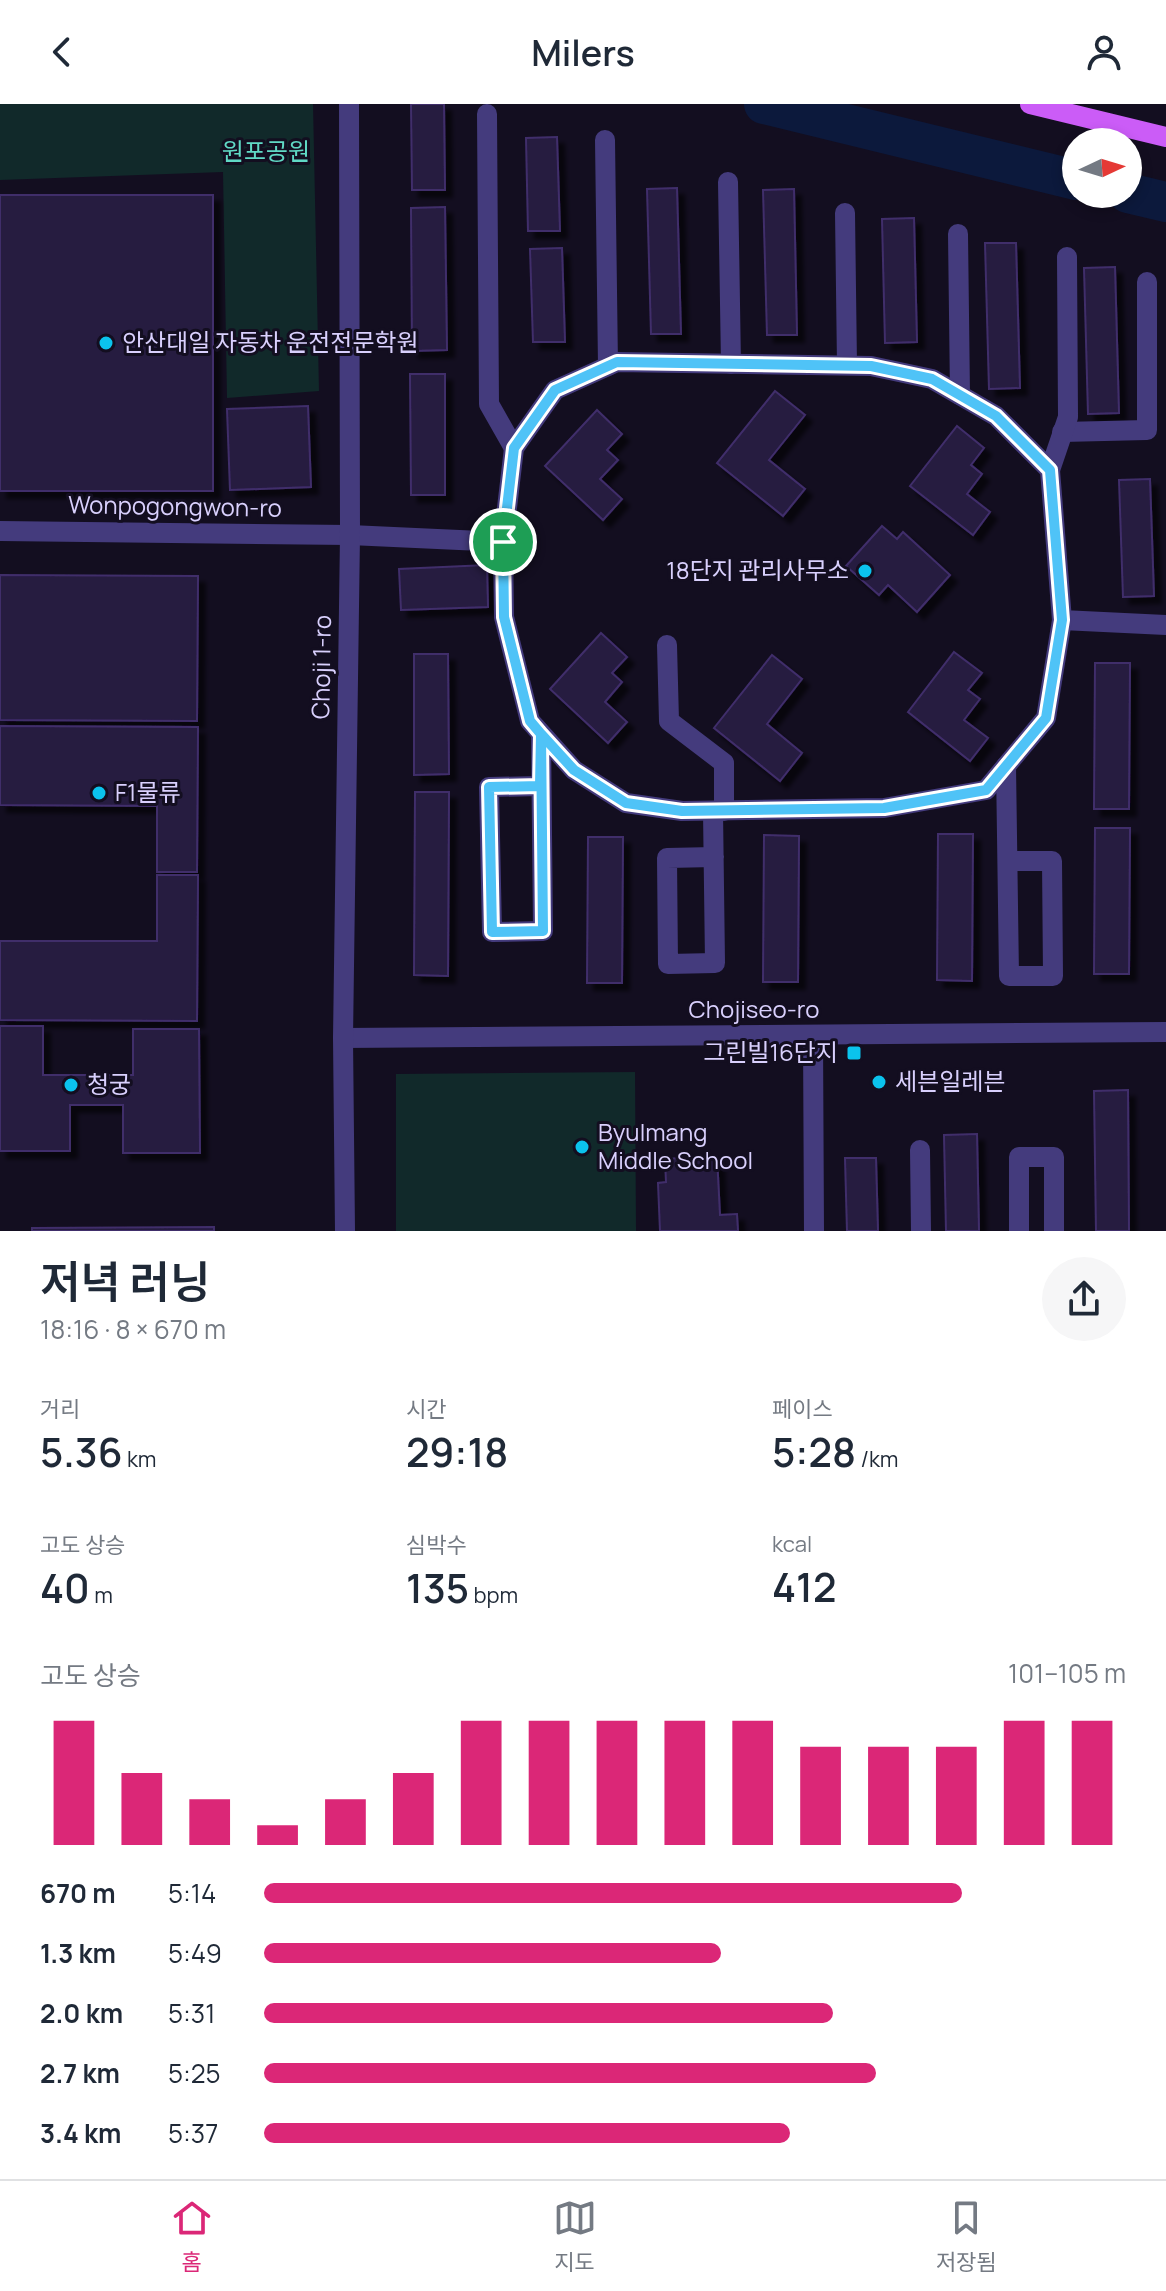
<!DOCTYPE html>
<html lang="ko">
<head>
<meta charset="utf-8">
<style>
  body { margin:0; font-family:Manrope,"Noto Sans KR",sans-serif; background:#f6f6f7; color:#1f2937; height:100vh; display:flex; flex-direction:column; font-size:30px; white-space:nowrap }
  * { box-sizing:border-box; margin:0 }
  p { font-size:26px; color:#747a83 }
  .icon { flex:none; width:44px; height:44px; fill:none; stroke:currentColor; stroke-width:2; stroke-linecap:round; stroke-linejoin:round }
  .map { position:relative; height:1127px; overflow:hidden }
  .panel { display:flex; flex-direction:column; background:#fff; flex:1 }
  .panel>* { flex:none }
  .needle { width:52px; rotate:86deg }
  .tools { position:absolute; left:1062px; top:24px; display:grid; gap:16px }
  .tools a { display:grid; place-items:center; width:80px; height:80px; border-radius:50%; background:#fff; box-shadow:0 4px 12px #0003; font-size:40px }
  .pin { position:absolute; display:grid; place-items:center; width:68px; height:68px; color:#fff; margin:-34px; border:4px solid #fff; border-radius:50%; box-shadow:0 2px 8px #0007 }
  .round { display:grid; place-items:center; flex:none; width:84px; height:84px; border-radius:42px; background:#f6f6f7 }
  .overview { display:flex; align-items:center; justify-content:space-between; height:136px; padding:0 40px }
  h1 { font-size:44px; font-weight:600; line-height:60px }
  .metrics { display:grid; grid-template-columns:repeat(3,1fr); gap:12px; height:136px; padding:8px 40px }
  .metrics div { display:grid; align-content:center }
  .metrics b { font-size:40px; font-weight:600 }
  .metrics small { font-size:22px; font-weight:400 }
  .metrics p { font-size:22px }
  .chart { height:224px; padding:16px 40px }
  .chart p { display:flex; justify-content:space-between }
  .chart svg { width:100%; height:144px; margin-top:8px; stroke:#db2777; stroke-width:6 }
  ul { padding:0 40px; list-style:none; font-size:26px }
  li { display:grid; grid-template-columns:128px 96px 1fr; align-items:center; height:60px }
  li i { height:20px; border-radius:10px; background:#db2777 }
  header { display:flex; justify-content:space-between; align-items:center; height:104px; padding:0 40px; background:#fff; font-size:36px; font-weight:600 }
  .tabs { display:flex; justify-content:space-around; align-items:center; height:112px; border-top:2px solid #e0e1e3; background:#fff; font-size:22px; color:#747a83 }
  .tabs a { display:grid; justify-items:center; gap:4px }
  .tabs .current { color:#db2777 }
  .map>svg:first-child { display:block }
  .green { fill:#11292a }
  .lines { fill:none; stroke-linecap:round; stroke-linejoin:round }
  .river { stroke:#0c193c; stroke-width:40 }
  .building { fill:#261b40; stroke:#402e6b; stroke-width:2; filter:url(#shadow) }
  .minor { stroke:#443b7d; stroke-width:20 }
  .major { stroke:#cb5cf7; stroke-width:20 }
  .route-casing { stroke:#fff; stroke-width:16 }
  .route { stroke:#4fc3f7; stroke-width:10 }
  .poi-dot { fill:#0bc3ed; stroke:#130e20; stroke-width:3 }
  .labels { text-anchor:middle; stroke-width:6; stroke-linejoin:round; paint-order:stroke }
  .park-label { font-size:24px; fill:#60d9c5; stroke:#130e20 }
  .poi-label { font-size:24px; fill:#d9d0fd; stroke:#130e20; text-anchor:start }
  .street-label { font-size:24px; fill:#d9d0fd; stroke:#130e20 }
</style>
</head>
<body>
<header><svg class="icon" aria-label="back" viewBox="0 0 24 24"><path d="M15 5l-7 7 7 7"/></svg>Milers<svg class="icon" aria-label="person" viewBox="0 0 24 24"><circle cx="12" cy="8" r="4"/><path d="M4 21q1-7 8-7t8 7"/></svg></header>
<div class="map">
<svg width="1166" height="1127" viewBox="0 0 1166 1127">
  <defs>
    <filter id="shadow"><feDropShadow dx="7" dy="7" stdDeviation="2" flood-color="#0009"/></filter>
  </defs>
  <rect width="100%" height="100%" fill="#130e20"/>
  <g class="green">
    <path d="M0 0H313L319 287 227 294 223 68 0 76Z"/>
    <path d="M635 968 636 1127H396V970Z"/>
  </g>
  <g class="lines">
    <g class="river">
      <path d="M764 0 1076 76"/>
      <path d="M1128 89 1166 98"/>
    </g>
  </g>
  <g class="building">
    <path d="M411 0H444L445 86H412Z"/>
    <path d="M557 33 560 127H528L526 34Z"/>
    <path d="M677 84 681 230H651L647 85Z"/>
    <path d="M794 85 797 231H767L763 86Z"/>
    <rect x="0" y="91" width="213" height="296"/>
    <path d="M445 103 447 246 412 247 411 104Z"/>
    <path d="M914 114 917 238 885 239 882 115Z"/>
    <path d="M985 139H1016L1020 284 989 285Z"/>
    <path d="M562 144 565 238H533L530 145Z"/>
    <path d="M1115 163 1119 309 1088 310 1084 164Z"/>
    <path d="M410 270H445V391H411Z"/>
    <path d="M775 287 805 311 769 356 805 385 783 412 717 359Z"/>
    <path d="M308 302 311 383 230 386 227 305Z"/>
    <path d="M597 306 622 330 607 346 618 356 600 375 622 395 603 416 545 362Z"/>
    <path d="M957 322 984 344 971 361 982 370 967 390 990 408 973 431 910 382Z"/>
    <path d="M1150 375 1154 492 1123 493 1119 376Z"/>
    <path d="M882 422 897 435 903 428 950 471 917 508 888 481 879 491 846 462Z"/>
    <path d="M487 461 488 503 401 506 399 465Z"/>
    <path d="M0 471 198 472 197 617 0 616Z"/>
    <path d="M601 529 627 553 612 569 622 578 605 598 627 618 608 639 550 585Z"/>
    <path d="M954 548 982 569 968 586 980 595 964 616 988 634 970 657 908 608Z"/>
    <path d="M414 550H448L449 670 414 671Z"/>
    <path d="M772 551 802 575 767 620 802 649 780 677 714 624Z"/>
    <path d="M1095 559H1130L1129 705H1094Z"/>
    <path d="M0 622 198 623 197 768H157V702L0 701Z"/>
    <path d="M415 688H449L448 872 414 871Z"/>
    <path d="M1095 724H1130L1129 870H1094Z"/>
    <path d="M938 730H973L972 877 937 876Z"/>
    <path d="M764 731 799 732 798 878H763Z"/>
    <path d="M588 733H623L622 879H587Z"/>
    <path d="M157 771H198L197 917 0 916V837H157Z"/>
    <path d="M0 922H43V971H133V925H199L200 1049H123V1001H70V1047H0Z"/>
    <path d="M1128 986 1129 1127H1096L1094 987Z"/>
    <path d="M977 1030 979 1127H946L944 1031Z"/>
    <path d="M717 1052 720 1111 737 1110 738 1127H660L658 1079 666 1078 665 1055Z"/>
    <path d="M845 1054H876L878 1127H847Z"/>
    <path d="M214 1123V1127H32V1124Z"/>
  </g>
  <g class="lines">
    <g class="minor">
      <path d="M487 10 489 300 514 344"/>
      <path d="M605 36 608 262"/>
      <path d="M728 78 731 260"/>
      <path d="M845 109 847 261"/>
      <path d="M958 130 960 291"/>
      <path d="M1062 328 1147 326V178"/>
      <path d="M1050 366 1068 313 1067 153"/>
      <path d="M0 427 350 431 503 438 514 344 555 286 617 258 871 262 932 275 996 312 1050 366 1062 516 1166 521"/>
      <path d="M503 438 504 513 530 617 574 666 626 699 682 707 884 704 986 686 1046 614 1062 516"/>
      <path d="M667 541 669 617 724 659V707"/>
      <path d="M1006 662 1009 872H1053L1052 757H1008"/>
      <path d="M540 682 489 683 492 828 543 827 541 630"/>
      <path d="M713 707 715 859 668 860 667 754 714 753"/>
      <path d="M813 931 814 1127"/>
      <path d="M343 934 1166 928"/>
      <path d="M920 1046 921 1127"/>
      <path d="M345 1127 343 934 350 431 349 0"/>
      <path d="M1019 1127V1053H1054V1127"/>
    </g>
    <path class="major" d="M1030 0 1166 33"/>
  </g>
  <g class="lines">
    <defs>
      <path id="route" d="M503 438 504 513 530 617 541 630 543 827 492 828 489 683 540 682 541 630 574 666 626 699 682 707 884 704 986 686 1046 614 1062 516 1050 366 996 312 932 275 871 262 617 258 555 286 514 344 503 438"/>
    </defs>
    <use href="#route" class="route-casing"/>
    <use href="#route" class="route"/>
  </g>
  <g class="poi-dot">
    <circle cx="106" cy="239" r="8"/>
    <circle cx="865" cy="467" r="8"/>
    <circle cx="99" cy="689" r="8"/>
    <rect x="846" y="941" width="16" height="16" rx="4"/>
    <circle cx="879" cy="978" r="8"/>
    <circle cx="71" cy="981" r="8"/>
    <circle cx="582" cy="1043" r="8"/>
  </g>
  <g class="labels">
    <g class="park-label">
      <text x="266" y="56">원포공원</text>
    </g>
    <g class="poi-label">
      <text x="122" y="247">안산대일 자동차 운전전문학원</text>
      <text x="849" y="475" text-anchor="end">18단지 관리사무소</text>
      <text x="115" y="697">F1물류</text>
      <text x="838" y="957" text-anchor="end">그린빌16단지</text>
      <text x="895" y="986">세븐일레븐</text>
      <text x="87" y="989">청궁</text>
      <text x="598" y="1037">Byulmang<tspan x="598" dy="28">Middle School</tspan></text>
    </g>
    <g class="street-label">
      <text transform="translate(175 403) rotate(1)" y="8">Wonpogongwon-ro</text>
      <text transform="translate(322 563) rotate(-89)" y="8">Choji 1-ro</text>
      <text x="754" y="914">Chojiseo-ro</text>
    </g>
  </g>
</svg>
<div class="tools">
<a><svg class="needle" viewBox="-14 -14 28 28"><path d="M0-13l5 13h-10z" fill="#e53935"/><path d="M0 13l5-13h-10z" fill="#747a83"/></svg></a>
</div>
<div class="pin" style="left:503px;top:438px;background:#1e9e55"><svg class="icon" aria-label="arrive" viewBox="0 0 24 24"><path d="M6 21V4h12l-3 4 3 4H6"/></svg></div>
</div>
<section class="panel">
<div class="overview"><div><h1>저녁 러닝</h1><p>18:16 · 8 × 670 m</p></div><a class="round"><svg class="icon" aria-label="share" viewBox="0 0 24 24"><path d="M12 15V3M7 8l5-5 5 5M5 13v7h14v-7"/></svg></a></div>
<div class="metrics">
<div><p>거리</p><b>5.36<small> km</small></b></div>
<div><p>시간</p><b>29:18</b></div>
<div><p>페이스</p><b>5:28<small> /km</small></b></div>
</div>
<div class="metrics">
<div><p>고도 상승</p><b>40<small> m</small></b></div>
<div><p>심박수</p><b>135<small> bpm</small></b></div>
<div><p>kcal</p><b>412</b></div>
</div>
<div class="chart"><p><span>고도 상승</span>101–105 m</p>
<svg viewBox="0 0 160 44" preserveAspectRatio="none"><path d="M5 44V6M15 44V22M25 44V30M35 44V38M45 44V30M55 44V22M65 44V6M75 44V6M85 44V6M95 44V6M105 44V6M115 44V14M125 44V14M135 44V14M145 44V6M155 44V6"/></svg>
</div>
<ul>
<li><b>670 m</b>5:14<i style="width:81%"></i></li>
<li><b>1.3 km</b>5:49<i style="width:53%"></i></li>
<li><b>2.0 km</b>5:31<i style="width:66%"></i></li>
<li><b>2.7 km</b>5:25<i style="width:71%"></i></li>
<li><b>3.4 km</b>5:37<i style="width:61%"></i></li>
</ul>
</section>
<nav class="tabs">
<a class="current"><svg class="icon" aria-label="home" viewBox="0 0 24 24"><path d="M3 11l9-7 9 7M6 9v11h12V9"/></svg>홈</a>
<a><svg class="icon" aria-label="map" viewBox="0 0 24 24"><path d="M3 6l6-2 6 2 6-2v14l-6 2-6-2-6 2zM9 4v14M15 6v14"/></svg>지도</a>
<a><svg class="icon" aria-label="saved" viewBox="0 0 24 24"><path d="M7 4h10v16l-5-4-5 4z"/></svg>저장됨</a>
</nav>
</body>
</html>
